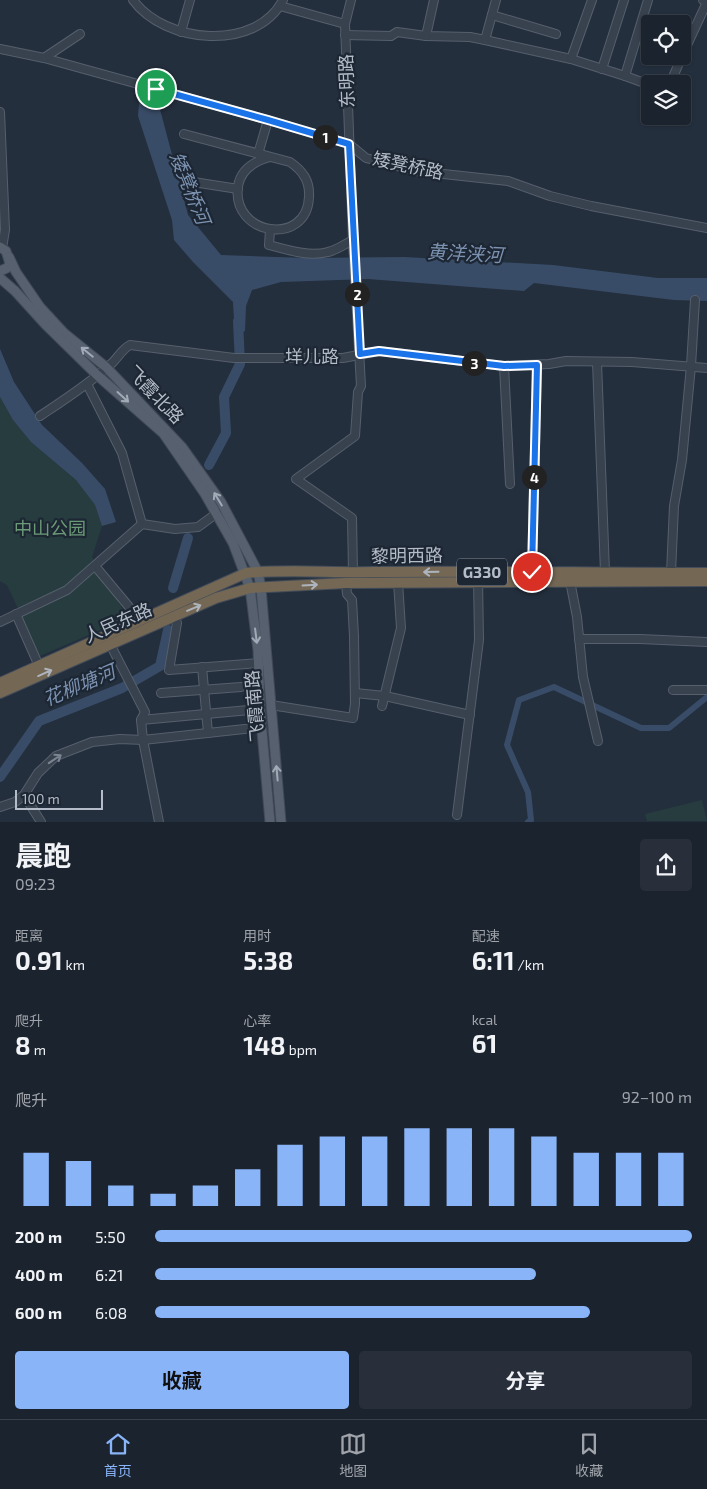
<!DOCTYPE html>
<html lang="zh">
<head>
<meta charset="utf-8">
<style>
  body { margin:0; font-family:"Exo 2","Noto Sans SC",sans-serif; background:#282f3a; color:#f1f3f6; height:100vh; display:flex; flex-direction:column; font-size:19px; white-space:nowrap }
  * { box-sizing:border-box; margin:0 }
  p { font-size:16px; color:#a0a4aa }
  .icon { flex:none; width:28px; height:28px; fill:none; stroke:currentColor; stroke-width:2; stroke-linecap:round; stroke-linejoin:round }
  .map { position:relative; height:822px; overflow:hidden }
  .sheet { display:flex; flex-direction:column; background:#1b232e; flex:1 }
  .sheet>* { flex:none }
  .fabs { position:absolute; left:641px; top:15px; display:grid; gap:10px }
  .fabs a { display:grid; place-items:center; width:50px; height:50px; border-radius:5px; background:#1b232e; box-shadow:0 1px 4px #0004,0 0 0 1px #39404a; font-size:25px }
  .scale { position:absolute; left:15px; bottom:12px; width:88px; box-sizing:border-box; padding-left:5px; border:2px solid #b4bcc9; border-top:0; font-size:14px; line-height:18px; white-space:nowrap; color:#b4bcc9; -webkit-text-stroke:4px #1d2633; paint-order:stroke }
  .pin { position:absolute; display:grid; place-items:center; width:42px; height:42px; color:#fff; margin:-21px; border:2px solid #fff; border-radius:50%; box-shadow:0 1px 5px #0007 }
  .km { position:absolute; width:25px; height:25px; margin:-12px; border-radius:50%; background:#222; color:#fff; font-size:14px; line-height:25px; text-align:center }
  .round { display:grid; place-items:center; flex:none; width:52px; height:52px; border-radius:5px; background:#282f3a }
  .head { display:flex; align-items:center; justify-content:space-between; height:85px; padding:0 15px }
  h1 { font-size:28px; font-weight:700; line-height:38px }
  .stats { display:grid; grid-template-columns:repeat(3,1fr); gap:8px; height:85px; padding:5px 15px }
  .stats div { display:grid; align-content:center }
  .stats b { font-size:25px; font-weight:700 }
  .stats small { font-size:14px; font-weight:400 }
  .stats p { font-size:14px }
  .chart { height:140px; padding:10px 15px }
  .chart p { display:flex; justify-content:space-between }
  .chart svg { width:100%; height:90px; margin-top:5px; stroke:#8ab4f8; stroke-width:6 }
  .button { display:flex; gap:10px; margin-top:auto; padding:10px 15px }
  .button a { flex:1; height:58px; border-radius:5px; background:#8ab4f8; color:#111; font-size:20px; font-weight:700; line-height:58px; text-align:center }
  .button a+a { background:#282f3a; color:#f1f3f6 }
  ul { padding:0 15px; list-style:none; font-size:16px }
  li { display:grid; grid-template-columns:80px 60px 1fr; align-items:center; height:38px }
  li i { height:12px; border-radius:6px; background:#8ab4f8 }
  .tab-bar { display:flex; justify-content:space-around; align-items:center; height:70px; border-top:1px solid #39404a; background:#1b232e; font-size:14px; color:#a0a4aa }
  .tab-bar a { display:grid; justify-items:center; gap:2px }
  .tab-bar .current { color:#8ab4f8 }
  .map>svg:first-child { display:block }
  .green { fill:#263c3f }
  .water { fill:#394c67 }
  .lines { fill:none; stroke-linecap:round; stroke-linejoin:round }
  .canal { stroke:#394c67; stroke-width:6 }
  .river { stroke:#394c67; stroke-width:10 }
  .minor-casing { stroke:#565f6c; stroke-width:10 }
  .major-casing { stroke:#414a57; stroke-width:11 }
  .highway-casing { stroke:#434c59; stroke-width:12 }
  .minor { stroke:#38414e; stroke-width:8 }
  .major { stroke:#56606e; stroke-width:9 }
  .highway { stroke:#746855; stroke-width:10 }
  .oneway { stroke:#a1aab7 }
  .oneway2 { stroke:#aeb4bd }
  .oneway3 { stroke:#7c8592 }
  .route-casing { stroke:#fff; stroke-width:10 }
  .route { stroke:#1a73e8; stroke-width:6 }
  .labels { text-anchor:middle; stroke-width:4.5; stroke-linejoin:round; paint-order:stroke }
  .shield { fill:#1d2633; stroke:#878f9c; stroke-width:1 }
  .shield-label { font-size:16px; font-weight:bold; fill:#b4bcc9 }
  .street-label { font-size:18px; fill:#b4bcc9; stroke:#1d2633 }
  .park-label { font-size:18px; fill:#6b9a76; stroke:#1d2633 }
  .water-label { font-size:19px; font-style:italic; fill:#7c92b1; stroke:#1d2633 }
</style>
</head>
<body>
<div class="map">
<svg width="707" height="822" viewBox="0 0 707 822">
  <rect width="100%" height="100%" fill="#242f3e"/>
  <g class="green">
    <path d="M0 397 13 420 31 442 76 480 95 505 102 526 92 557 128 618 40 656 7 585 0 581Z"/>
    <path d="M702 800 707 821H647L645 814Z"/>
  </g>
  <g class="water">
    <path d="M140 91 157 98 188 215 221 255 305 258 404 257 553 265 658 278H707V301L674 300 534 283 524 291 368 279 281 282 252 290 246 306 245 331 235 336 233 302 193 262 174 240 172 220 138 116Z"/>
    <path d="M0 349 14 382 42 425 82 463 105 489 116 522 102 526 95 505 76 480 31 442 13 420 0 397Z"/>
  </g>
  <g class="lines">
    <path class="canal" d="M528 822 531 820 528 792 507 745 519 700 554 687 641 728H669L707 697"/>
    <g class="river">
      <path d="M209 465 226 433 224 397 240 364 238 321"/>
      <path d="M173 588 188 538"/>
      <path d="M0 777 39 721 122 688 160 666 168 630"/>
    </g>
    <defs>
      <g id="minor">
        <path d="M133 0C165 44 256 52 283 0"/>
        <path d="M351 0 345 24 353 240 361 386 358 392 355 436 296 479 352 518 353 573"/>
        <path d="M280 6 345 24"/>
        <path d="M492 15 556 34"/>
        <path d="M181 32 190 0"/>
        <path d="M345 35 391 36 397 32 426 36 470 37 485 40 571 59 625 76 648 0"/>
        <path d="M426 36 434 0"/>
        <path d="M485 40 496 0"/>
        <path d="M0 49 44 58 268 120 349 144 366 158 416 171 508 181 550 196 591 206 707 228"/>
        <path d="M682 56 707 2 703 0"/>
        <path d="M44 58 80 34"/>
        <path d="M571 59 592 0"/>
        <path d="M602 69 624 0"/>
        <path d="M625 76 650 85"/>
        <path d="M670 84 682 56"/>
        <path d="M0 112 5 230 2 248"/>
        <path d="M184 134 290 162C303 171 310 181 309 197 307 247 231 236 238 186 241 169 255 161 270 157"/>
        <path d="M258 154 268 120"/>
        <path d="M187 181 238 189"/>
        <path d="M270 230 269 245C288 250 309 257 328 252 337 250 345 244 353 240"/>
        <path d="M597 362 605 572"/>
        <path d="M504 366 510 484"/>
        <path d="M87 384 122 453 142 524"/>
        <path d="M40 416C64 400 89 384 111 364 118 358 121 350 130 345L234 358H343L379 351 504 366 549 364 566 361 632 362 707 368"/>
        <path d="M95 566 140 620"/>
        <path d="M532 572 537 365"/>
        <path d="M671 573 674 506 682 460 691 366 695 300"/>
        <path d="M570 581 577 617 583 677 598 741"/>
        <path d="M16 614 39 666"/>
        <path d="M0 622 67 590 142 524 175 529 198 527 217 513"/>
        <path d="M177 623 169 670 258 663"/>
        <path d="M579 639H640L707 642"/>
        <path d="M110 644 145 712 141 720 143 740 159 822"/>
        <path d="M202 667 208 733"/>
        <path d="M673 690H707"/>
        <path d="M161 693 241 687"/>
        <path d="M355 693 385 696 470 715"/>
        <path d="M271 705 353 718 355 704 354 636 352 600 347 594 346 583"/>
        <path d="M382 706 401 628 398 582"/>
        <path d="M141 720 260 709"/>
        <path d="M24 795 41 822"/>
        <path d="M0 807 15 802 24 795 38 773 56 756 92 742 120 739 143 740 273 726"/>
        <path d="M457 815 479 640 478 579"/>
      </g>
      <g id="major">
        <path d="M0 247 6 251 10 264 7 268 0 271"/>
        <path d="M9 257 16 272 40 307 64 333 106 367 182 447 221 502 258 572 261 588 281 822"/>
        <path d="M0 278 15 291 45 324 97 375 163 433 205 494 233 543 250 588 254 620 258 650 260 709 270 822"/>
      </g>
      <g id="highway">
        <path d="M0 683 246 573C288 569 331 573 374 572 485 571 596 573 707 573"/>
        <path d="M0 693 216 598 250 588 346 583 707 581"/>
      </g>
    </defs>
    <use href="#minor" class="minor-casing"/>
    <use href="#major" class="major-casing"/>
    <use href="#highway" class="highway-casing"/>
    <use href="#minor" class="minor"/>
    <use href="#major" class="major"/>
    <use href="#highway" class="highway"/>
  </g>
  <defs><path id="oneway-shaft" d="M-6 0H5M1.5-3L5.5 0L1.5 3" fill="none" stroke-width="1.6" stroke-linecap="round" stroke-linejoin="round" transform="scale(1.25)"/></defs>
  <g class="oneway">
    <use href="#oneway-shaft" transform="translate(87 352) rotate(-141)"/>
    <use href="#oneway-shaft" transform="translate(123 397) rotate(42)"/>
    <use href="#oneway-shaft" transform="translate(218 499) rotate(-121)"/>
    <use href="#oneway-shaft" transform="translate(256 636) rotate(83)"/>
    <use href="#oneway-shaft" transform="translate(277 773) rotate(-95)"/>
  </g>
  <g class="oneway2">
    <use href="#oneway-shaft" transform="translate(431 572) rotate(179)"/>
    <use href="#oneway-shaft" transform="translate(310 585) rotate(-3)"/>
    <use href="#oneway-shaft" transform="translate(194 608) rotate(-23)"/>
    <use href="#oneway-shaft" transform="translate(45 673) rotate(-24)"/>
  </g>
  <use class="oneway3" href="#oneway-shaft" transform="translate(55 759) rotate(-34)"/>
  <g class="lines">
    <defs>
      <path id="route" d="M156 89 268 120 349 144 360 354 379 351 504 366 537 365 532 572"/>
    </defs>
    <use href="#route" class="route-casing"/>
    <use href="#route" class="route"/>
  </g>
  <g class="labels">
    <rect class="shield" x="457" y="558.5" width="50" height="27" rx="4"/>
    <g class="shield-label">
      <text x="482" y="578">G330</text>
    </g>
    <g class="street-label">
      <text transform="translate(347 81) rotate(-92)" y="6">东明路</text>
      <text transform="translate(408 166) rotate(12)" y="6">矮凳桥路</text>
      <text x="312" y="363">垟儿路</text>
      <text transform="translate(155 395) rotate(46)" y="6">飞霞北路</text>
      <text transform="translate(407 556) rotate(-1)" y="6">黎明西路</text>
      <text transform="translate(118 623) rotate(-24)" y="6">人民东路</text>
      <text transform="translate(255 706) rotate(-95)" y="6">飞霞南路</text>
    </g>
    <g class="park-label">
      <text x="50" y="535">中山公园</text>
    </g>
    <g class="water-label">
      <text transform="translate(190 188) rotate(68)" y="7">矮凳桥河</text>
      <text transform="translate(465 253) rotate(3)" y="7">黄洋浃河</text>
      <text transform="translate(79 685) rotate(-23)" y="7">花柳塘河</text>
    </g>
  </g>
</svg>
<div class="fabs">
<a><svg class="icon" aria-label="locate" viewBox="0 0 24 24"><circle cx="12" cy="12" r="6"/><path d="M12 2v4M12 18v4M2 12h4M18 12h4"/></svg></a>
<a><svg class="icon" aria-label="layers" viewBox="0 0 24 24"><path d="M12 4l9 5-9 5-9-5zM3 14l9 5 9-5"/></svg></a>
</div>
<div class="scale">100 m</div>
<div class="pin" style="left:156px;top:89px;background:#1e9e55"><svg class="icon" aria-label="arrive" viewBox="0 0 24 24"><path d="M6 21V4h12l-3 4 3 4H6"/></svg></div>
<div class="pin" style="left:532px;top:572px;background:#d93025"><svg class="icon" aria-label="check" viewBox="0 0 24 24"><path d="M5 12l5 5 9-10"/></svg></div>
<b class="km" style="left:325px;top:137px">1</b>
<b class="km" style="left:357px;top:294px">2</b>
<b class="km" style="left:474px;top:363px">3</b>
<b class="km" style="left:534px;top:477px">4</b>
</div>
<section class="sheet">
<div class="head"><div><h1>晨跑</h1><p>09:23</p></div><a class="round"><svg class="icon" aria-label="share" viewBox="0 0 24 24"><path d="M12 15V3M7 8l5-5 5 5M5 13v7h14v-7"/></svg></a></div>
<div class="stats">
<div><p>距离</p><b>0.91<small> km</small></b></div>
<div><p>用时</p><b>5:38</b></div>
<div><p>配速</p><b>6:11<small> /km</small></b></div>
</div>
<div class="stats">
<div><p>爬升</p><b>8<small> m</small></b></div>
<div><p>心率</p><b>148<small> bpm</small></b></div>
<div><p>kcal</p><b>61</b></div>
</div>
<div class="chart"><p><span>爬升</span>92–100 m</p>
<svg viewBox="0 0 160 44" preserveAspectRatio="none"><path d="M5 44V18M15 44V22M25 44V34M35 44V38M45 44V34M55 44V26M65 44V14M75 44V10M85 44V10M95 44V6M105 44V6M115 44V6M125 44V10M135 44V18M145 44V18M155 44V18"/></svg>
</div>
<ul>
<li><b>200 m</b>5:50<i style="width:100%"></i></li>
<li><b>400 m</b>6:21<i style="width:71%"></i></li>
<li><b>600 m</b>6:08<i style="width:81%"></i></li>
</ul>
<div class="button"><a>收藏</a><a>分享</a></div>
</section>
<nav class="tab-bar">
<a class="current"><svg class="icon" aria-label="home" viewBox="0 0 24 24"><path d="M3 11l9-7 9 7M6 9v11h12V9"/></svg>首页</a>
<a><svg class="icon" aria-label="map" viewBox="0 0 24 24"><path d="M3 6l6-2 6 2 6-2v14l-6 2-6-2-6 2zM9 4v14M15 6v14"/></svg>地图</a>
<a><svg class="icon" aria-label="saved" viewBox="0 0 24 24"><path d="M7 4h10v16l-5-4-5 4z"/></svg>收藏</a>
</nav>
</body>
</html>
